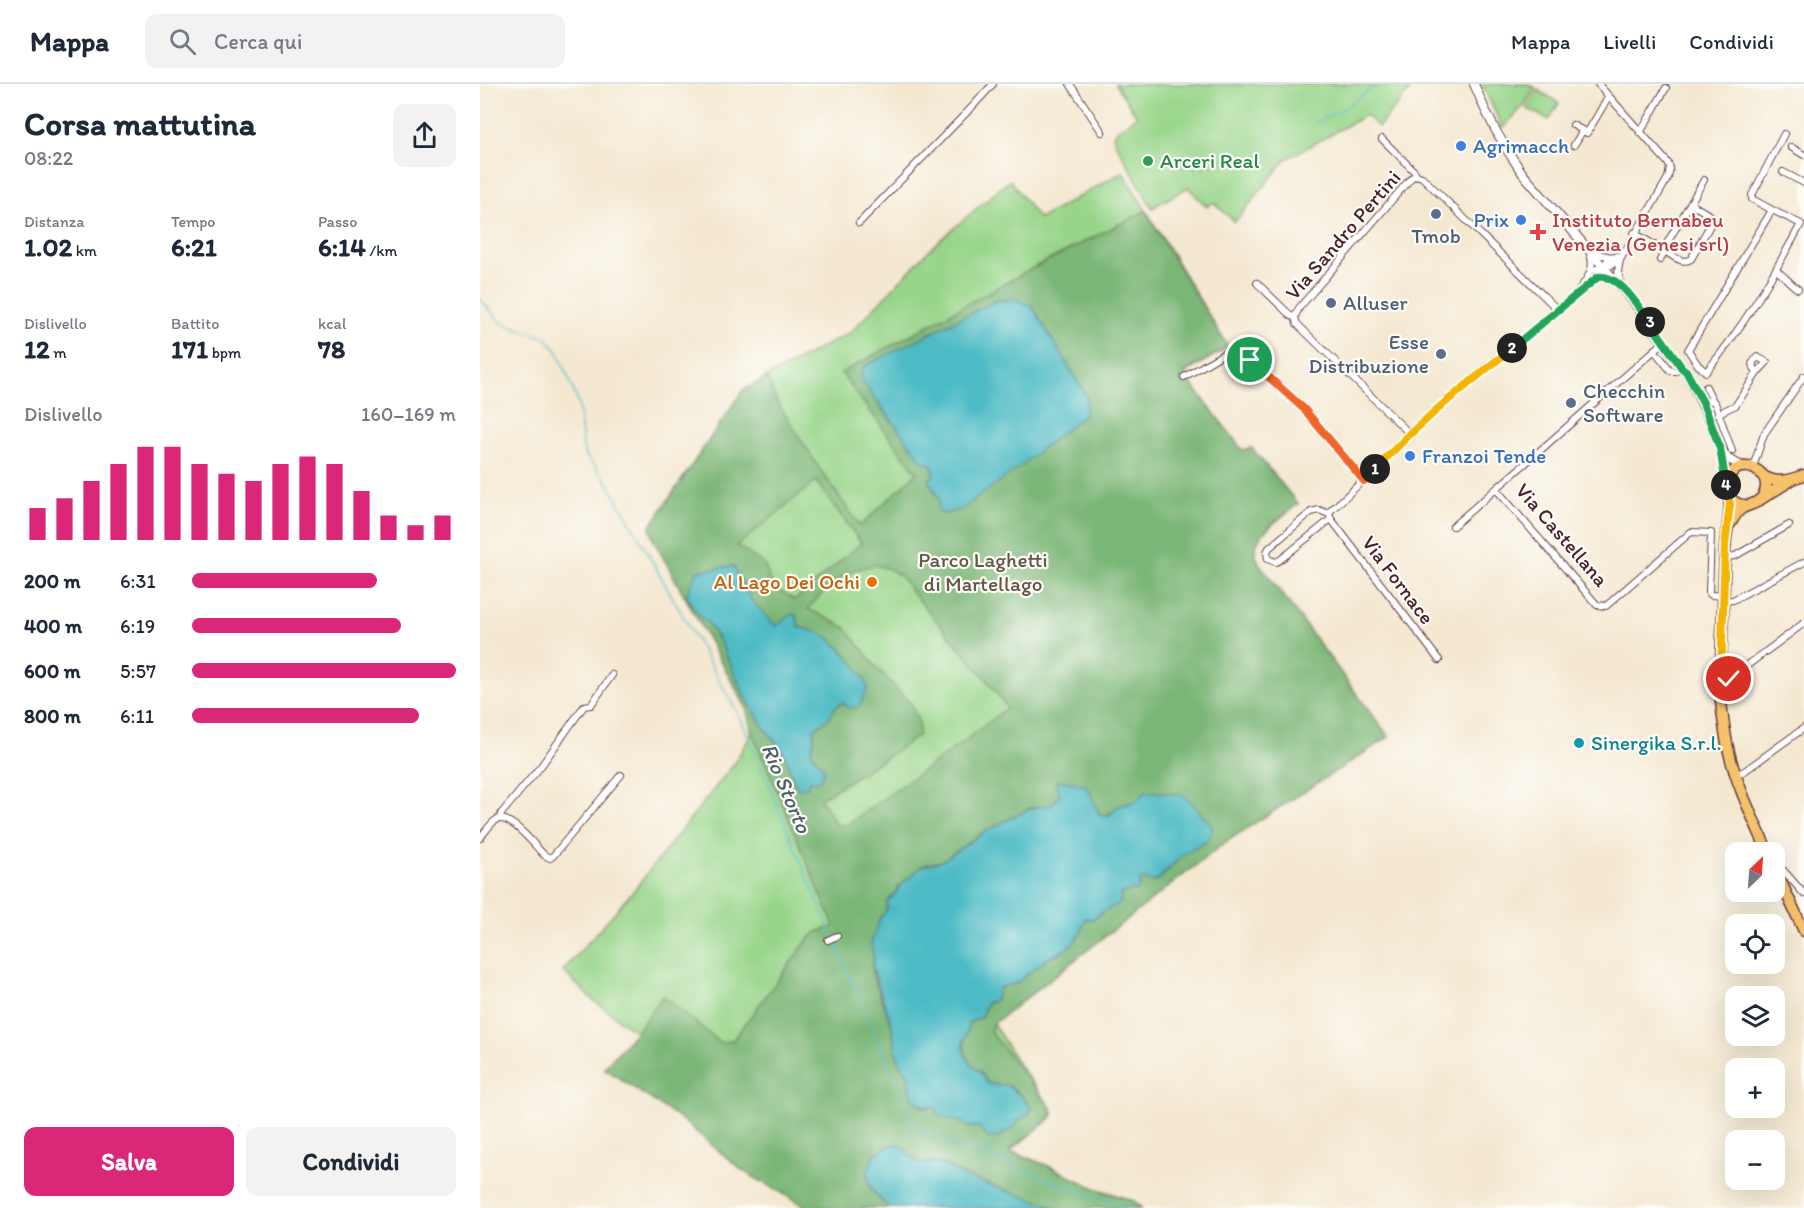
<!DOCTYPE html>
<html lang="it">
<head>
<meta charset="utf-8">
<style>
  body { margin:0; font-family:Itim,sans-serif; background:#f2f2f3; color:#1f2937; height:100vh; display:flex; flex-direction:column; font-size:22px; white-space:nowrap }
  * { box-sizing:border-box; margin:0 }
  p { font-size:20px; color:#747a83 }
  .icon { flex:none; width:33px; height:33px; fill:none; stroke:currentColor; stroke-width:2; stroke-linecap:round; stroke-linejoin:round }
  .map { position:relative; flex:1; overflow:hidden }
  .details { display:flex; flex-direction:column; background:#fff; width:480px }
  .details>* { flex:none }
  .needle { width:39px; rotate:25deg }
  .fabs { position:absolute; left:1245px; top:758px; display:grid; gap:12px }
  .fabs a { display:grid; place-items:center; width:60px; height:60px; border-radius:12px; background:#fff; box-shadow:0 6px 24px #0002; font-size:30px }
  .pin { position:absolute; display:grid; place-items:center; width:51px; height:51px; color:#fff; margin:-26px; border:3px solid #fff; border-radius:50%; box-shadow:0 2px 6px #0007 }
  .km { position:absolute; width:30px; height:30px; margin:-15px; border-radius:50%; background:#222; color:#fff; font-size:16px; line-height:30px; text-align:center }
  .round { display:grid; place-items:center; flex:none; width:63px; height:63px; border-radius:12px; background:#f2f2f3 }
  .overview { display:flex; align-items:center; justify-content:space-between; height:102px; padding:0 24px }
  h1 { font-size:33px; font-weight:800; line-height:45px }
  .figures { display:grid; grid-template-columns:repeat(3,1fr); gap:9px; height:102px; padding:6px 24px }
  .figures div { display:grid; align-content:center }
  .figures b { font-size:26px; font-weight:800 }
  .figures small { font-size:16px; font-weight:400 }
  .figures p { font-size:16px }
  .chart { height:168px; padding:12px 24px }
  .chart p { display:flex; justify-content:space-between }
  .chart svg { width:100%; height:108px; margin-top:6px; stroke:#db2777; stroke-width:6 }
  .cta { display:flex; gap:12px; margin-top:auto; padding:12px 24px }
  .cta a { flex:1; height:69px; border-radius:12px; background:#db2777; color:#fff; font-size:24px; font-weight:800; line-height:69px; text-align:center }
  .cta a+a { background:#f2f2f3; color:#1f2937 }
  ul { padding:0 24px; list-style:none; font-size:20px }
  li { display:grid; grid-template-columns:96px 72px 1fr; align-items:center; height:45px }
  li i { height:15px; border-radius:8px; background:#db2777 }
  header { display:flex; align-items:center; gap:36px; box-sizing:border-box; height:84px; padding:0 30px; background:#fff; border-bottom:2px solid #e0e1e3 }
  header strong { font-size:28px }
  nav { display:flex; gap:33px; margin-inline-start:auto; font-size:21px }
  .search { width:420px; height:54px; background:#f2f2f3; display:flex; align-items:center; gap:15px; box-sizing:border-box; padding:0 21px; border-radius:12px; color:#747a83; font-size:22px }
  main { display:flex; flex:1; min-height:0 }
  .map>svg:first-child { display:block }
  .green { fill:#98d58a; stroke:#717a5a; stroke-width:1.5 }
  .forest { fill:#7ab676; stroke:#626a50; stroke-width:1.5; fill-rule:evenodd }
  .water { fill:#4dbbc5; stroke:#4c6d78; stroke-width:1.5 }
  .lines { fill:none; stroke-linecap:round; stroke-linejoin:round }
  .stream { stroke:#4dbbc5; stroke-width:1.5 }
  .minor-casing { stroke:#643d44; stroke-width:8 }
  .tertiary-casing { stroke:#643d44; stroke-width:10 }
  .primary-casing { stroke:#643d44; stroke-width:13 }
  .minor { stroke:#fff; stroke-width:6 }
  .tertiary { stroke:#fff; stroke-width:8 }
  .primary { stroke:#f5c16b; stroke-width:10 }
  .split-1-casing { stroke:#fff; stroke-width:12 }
  .split-2-casing { stroke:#fff; stroke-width:12 }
  .split-3-casing { stroke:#fff; stroke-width:12 }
  .split-4-casing { stroke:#fff; stroke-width:12 }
  .split-5-casing { stroke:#fff; stroke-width:12 }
  .split-1 { stroke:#f0652b; stroke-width:8 }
  .split-2 { stroke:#f5b400; stroke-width:8 }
  .split-3 { stroke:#22a559; stroke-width:8 }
  .split-4 { stroke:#22a559; stroke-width:8 }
  .split-5 { stroke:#f5b400; stroke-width:8 }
  .shop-dot { fill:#3f7fe0; stroke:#fdfcf7; stroke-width:2 }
  .leisure-dot { fill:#2e9e5b; stroke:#fdfcf7; stroke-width:2 }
  .service-dot { fill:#5c6f8a; stroke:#fdfcf7; stroke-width:2 }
  .health-dot { fill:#e0444e; stroke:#fdfcf7; stroke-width:2 }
  .food-dot { fill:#e8710a; stroke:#fdfcf7; stroke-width:2 }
  .culture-dot { fill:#0f9aa8; stroke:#fdfcf7; stroke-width:2 }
  .labels { text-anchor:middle; stroke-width:4.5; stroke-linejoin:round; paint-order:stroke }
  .shop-label { font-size:21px; fill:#366cbe; stroke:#fdfcf7; text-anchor:start }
  .leisure-label { font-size:21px; fill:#27864d; stroke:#fdfcf7; text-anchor:start }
  .health-label { font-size:21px; fill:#be3a42; stroke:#fdfcf7; text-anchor:start }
  .street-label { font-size:21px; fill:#4a1f2b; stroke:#fdfcf7 }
  .service-label { font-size:21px; fill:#4e5e75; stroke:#fdfcf7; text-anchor:start }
  .park-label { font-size:21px; fill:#615648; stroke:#fdfcf7 }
  .food-label { font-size:21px; fill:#c56008; stroke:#fdfcf7; text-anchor:end }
  .culture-label { font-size:21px; fill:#0d838f; stroke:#fdfcf7; text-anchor:start }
  .water-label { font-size:22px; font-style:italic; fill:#4b5d69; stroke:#fdfcf7 }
</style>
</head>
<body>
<header>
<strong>Mappa</strong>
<div class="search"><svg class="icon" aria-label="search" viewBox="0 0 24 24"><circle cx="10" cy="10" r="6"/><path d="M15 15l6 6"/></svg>Cerca qui</div>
<nav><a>Mappa</a><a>Livelli</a><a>Condividi</a></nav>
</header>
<main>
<section class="details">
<div class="overview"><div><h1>Corsa mattutina</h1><p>08:22</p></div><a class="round"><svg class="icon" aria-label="share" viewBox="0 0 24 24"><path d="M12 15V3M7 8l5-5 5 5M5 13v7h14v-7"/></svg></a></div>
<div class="figures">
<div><p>Distanza</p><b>1.02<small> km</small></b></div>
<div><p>Tempo</p><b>6:21</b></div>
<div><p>Passo</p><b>6:14<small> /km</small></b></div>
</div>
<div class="figures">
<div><p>Dislivello</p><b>12<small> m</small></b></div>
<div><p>Battito</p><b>171<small> bpm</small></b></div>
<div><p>kcal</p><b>78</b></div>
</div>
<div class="chart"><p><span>Dislivello</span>160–169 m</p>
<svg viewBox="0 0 160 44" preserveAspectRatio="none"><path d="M5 44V31M15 44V27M25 44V20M35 44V13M45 44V6M55 44V6M65 44V13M75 44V17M85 44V20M95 44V13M105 44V10M115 44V13M125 44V24M135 44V34M145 44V38M155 44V34"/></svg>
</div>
<ul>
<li><b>200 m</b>6:31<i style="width:70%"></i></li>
<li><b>400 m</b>6:19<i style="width:79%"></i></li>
<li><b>600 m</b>5:57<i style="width:100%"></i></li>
<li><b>800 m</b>6:11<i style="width:86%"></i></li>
</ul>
<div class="cta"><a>Salva</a><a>Condividi</a></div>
</section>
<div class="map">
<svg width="1324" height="1124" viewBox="0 0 1324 1124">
  <rect width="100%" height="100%" fill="#fdfcf7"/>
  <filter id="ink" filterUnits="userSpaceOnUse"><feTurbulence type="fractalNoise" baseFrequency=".0167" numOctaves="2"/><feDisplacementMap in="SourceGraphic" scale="12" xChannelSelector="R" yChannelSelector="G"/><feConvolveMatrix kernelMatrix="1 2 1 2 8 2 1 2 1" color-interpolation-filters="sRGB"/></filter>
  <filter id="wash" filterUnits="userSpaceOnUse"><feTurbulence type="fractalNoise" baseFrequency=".008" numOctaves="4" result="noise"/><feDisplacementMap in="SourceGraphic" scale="24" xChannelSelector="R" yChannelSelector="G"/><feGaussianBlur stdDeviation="1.35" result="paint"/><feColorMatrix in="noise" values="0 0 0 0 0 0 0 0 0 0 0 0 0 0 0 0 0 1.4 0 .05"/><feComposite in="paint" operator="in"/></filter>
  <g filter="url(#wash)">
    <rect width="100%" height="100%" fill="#f4e8d1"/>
    <g class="green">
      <path d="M635 0H935L898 43 886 31 806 75 755 138 733 118 727 123 708 103 672 124 635 58 633 51 641 43 657 32Z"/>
      <path d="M1002 0H1048L1055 4 1046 19 1026 41 1022 43Z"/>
      <path d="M1058 6 1079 19 1069 36 1046 24Z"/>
      <path d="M643 88 748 263 704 290 762 366 772 364 818 420C806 430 774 450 775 467 775 471 778 477 780 481L909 653 747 757 513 940 542 985 572 1025 573 1030 570 1035 530 1067 574 1084 606 1101 654 1117 661 1124H329L263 1087 202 1036 124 984 156 948 114 917 83 887 155 805 254 680 272 649 266 623 173 455 170 443 263 306 371 248 453 162 530 96 559 135Z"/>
    </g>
    <path class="forest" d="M665 127 748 263 703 289 762 366 772 364 818 420C806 430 774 450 775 467 775 471 778 477 780 481L909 653 747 757 513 940 510 947 572 1025 573 1030 570 1035 532 1064 530 1067 531 1069 564 1080 617 1105 654 1117 661 1124H576L487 1093 462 1080 452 1078 447 1080 437 1077 429 1071 389 1084C387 1105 394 1112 410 1124H329L263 1087 202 1036 124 984 156 948 183 912 241 959 253 956 326 858 335 849 354 842 272 649 266 623 173 455 170 443 263 306 287 294 296 316 339 384 380 442 437 389 361 289 551 185ZM552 222 607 313 459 415 449 397 454 390 453 383C439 371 383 306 381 290ZM336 397 381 459 315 516 293 503 284 480 257 462ZM395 481C416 486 421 490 432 508L507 596 527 624 482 659 365 742 356 740 340 715 407 673 439 651V640L432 621 397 584 365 543 328 525C347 503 365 485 395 481ZM253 482 272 517 296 543 312 530 316 531 319 543 349 554 385 595 363 618 355 623 349 634 334 645V655L331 669 336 674 332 696 329 697 328 702H316L303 667 284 644 264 610 240 558 227 537 206 512 218 487ZM576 699 609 706C625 751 624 724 656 717L725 759 705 769 678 796 672 798 664 795 659 797 660 802 655 807 651 806 640 810 641 818C631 825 621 826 612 836L605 834 602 846 585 866 567 875 535 900 521 902 517 907 512 918 507 919 500 934 488 939C482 960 481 976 501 989L507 999C514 1001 519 1001 526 1002 537 1004 549 1019 550 1029L544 1032 522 1051 503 1047 499 1043H488L482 1038 460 1032 457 1024 454 1022 448 1024 442 1023 438 1019 430 998V993L420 979 416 968 412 942 393 892 392 883 407 826V818L416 809 419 803 442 782 462 777 506 747 550 724 571 721 580 711Z"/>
    <g class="water">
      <path d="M517 216H538L552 222 607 313 605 330 538 384 481 426 462 430 458 425 459 415 449 397 454 390 453 383 449 379 443 378 382 297 381 291 383 283Z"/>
      <path d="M253 482 272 517 296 542 312 530 316 531 319 543C328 546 337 547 346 552 360 561 383 588 388 604L379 623 368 624 363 618 355 623 349 634 334 645V655L331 669 343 682 344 687 340 696 334 698 332 696 329 697 328 702 319 705 316 702 303 667 284 644 264 610 240 558 227 537 222 535 206 512 217 487Z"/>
      <path d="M578 696 604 701 609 706 619 730 624 732H628L637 723 656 717 666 707 703 711 712 719 732 741C733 762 718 759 705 769 696 777 686 787 678 796L672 798 664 795 659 797 660 801 657 807 651 806 640 810 641 818C631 825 621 827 612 836L605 834 602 846 595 858 585 866 567 875 535 900 521 903 517 907V913L514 917 507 919 500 934 488 939V947L483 958C484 961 484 965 485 968 486 976 496 985 501 989L507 999 519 1002 526 1000 543 1014 551 1024 550 1029 540 1035 530 1047 525 1048 518 1054 507 1053 499 1043H488L482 1038 460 1032 456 1029 457 1024 454 1022C442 1025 432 1015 429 1003 429 1000 430 996 430 993L420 979 416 968 412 942 392 883 394 875 391 859 400 834 407 826V818L416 809 419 803 442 782 462 777 506 747 550 724 571 721 580 711 576 699Z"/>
      <path d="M413 1060C427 1060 427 1073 438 1078 446 1081 452 1077 460 1080 470 1083 479 1090 489 1094 518 1105 548 1113 576 1124H410C392 1110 378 1091 396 1070 400 1066 408 1063 413 1060Z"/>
    </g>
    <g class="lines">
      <g class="stream">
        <path d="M835 39 865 24 897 0"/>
        <path d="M0 215 22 239 66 254 78 268 98 318 104 369 128 399 260 633 352 851"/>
        <path d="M354 855 433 1040 446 1049 610 1112 652 1124"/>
        <path d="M504 1069 511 1054"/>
      </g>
    </g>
  </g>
  <g filter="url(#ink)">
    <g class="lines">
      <defs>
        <g id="minor">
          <path d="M590 0 622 48"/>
          <path d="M1118 0 1188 79 1190 84 1188 94 1140 176 1138 187 1141 201"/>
          <path d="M1093 41 1107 49 1129 12"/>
          <path d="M1160 49 1186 4"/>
          <path d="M902 55 935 88 936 91"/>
          <path d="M1094 61 1103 46"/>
          <path d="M1311 63 1324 71"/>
          <path d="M1303 88 1324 99"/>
          <path d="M1292 126 1321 140C1293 192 1264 242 1226 288L1218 281 1208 266Z"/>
          <path d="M1292 126 1272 115V111L1304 50"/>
          <path d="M379 139 493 22 513 0"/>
          <path d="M1154 149 1183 166 1224 96"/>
          <path d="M1108 163 1122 171 1132 173"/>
          <path d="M1183 166C1192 171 1202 181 1211 175L1233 136 1231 132 1211 120"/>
          <path d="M1180 176 1185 167"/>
          <path d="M1112 186 1129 182 1139 177"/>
          <path d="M1296 186C1305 192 1310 200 1318 205"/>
          <path d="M777 199 811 232 815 233"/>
          <path d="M1097 209C1106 196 1116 186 1110 170"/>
          <path d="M1184 258 1016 405 1117 521 1126 522 1211 448 1231 449 1229 509 1231 511 1244 512"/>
          <path d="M1174 266 1191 287H1196L1202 284"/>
          <path d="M704 293 755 263 824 325 884 397"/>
          <path d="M1226 303 1233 317"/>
          <path d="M1223 319 1231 316 1235 319 1252 367"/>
          <path d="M1239 329 1256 321 1277 289 1287 278 1277 273 1272 280 1277 289"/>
          <path d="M930 350 817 240 815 233 819 224 931 94 936 91 942 93 1078 226"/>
          <path d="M1273 383 1284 350 1324 292"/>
          <path d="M849 430 839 426 831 428 789 464 787 468 788 475 796 478 800 476 851 435"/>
          <path d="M973 442 1016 405"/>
          <path d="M1245 473 1255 472 1309 441"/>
          <path d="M1243 517 1253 516 1324 478"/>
          <path d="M959 576 851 435 849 430 851 426C889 393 922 355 961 322 1008 282 1057 242 1106 204L1120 191 1127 177 1142 170"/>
          <path d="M1241 596 1249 595 1324 539"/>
          <path d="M1256 691 1266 686 1324 644"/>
          <path d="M20 735 21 730 61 682 104 622 111 621 132 591"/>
          <path d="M0 754C5 748 10 740 16 736 30 729 55 762 64 771L70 774 73 772 141 691"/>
          <path d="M1296 786H1303L1324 810"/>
          <path d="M348 856 357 852"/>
        </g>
        <g id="tertiary">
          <path d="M994 0C1007 33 1023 62 1043 90L1153 217 1202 284 1206 287 1229 335 1240 364 1247 397"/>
          <path d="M1241 365 1248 375 1262 382"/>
        </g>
        <g id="primary">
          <path d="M1282 391C1295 401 1310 396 1324 391"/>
          <path d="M1249 412C1252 431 1245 449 1245 468 1243 515 1242 562 1240 609 1242 627 1244 646 1248 664 1256 700 1273 734 1288 768"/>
          <path d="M1281 415 1310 397"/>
          <path d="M1250 440C1253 435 1256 429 1261 425 1269 420 1280 420 1284 410 1295 387 1259 371 1248 394 1245 399 1246 407 1249 412 1254 420 1261 422 1270 421"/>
          <path d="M1294 783 1324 847"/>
        </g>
      </defs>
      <use href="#minor" class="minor-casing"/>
      <use href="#tertiary" class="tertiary-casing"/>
      <use href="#primary" class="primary-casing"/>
      <use href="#minor" class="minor"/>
      <use href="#tertiary" class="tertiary"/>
      <use href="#primary" class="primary"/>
    </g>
  </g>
  <g class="lines" filter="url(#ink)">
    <defs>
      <path id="split-1" d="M770 276 824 325 884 397 895 385"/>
      <path id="split-2" d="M895 385 930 350 961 322 1032 264"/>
      <path id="split-3" d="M1032 264 1118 193C1140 190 1158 223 1170 238"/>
      <path id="split-4" d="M1170 238 1202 284 1206 287 1223 319 1240 364 1246 401"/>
      <path id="split-5" d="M1246 401 1250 420 1245 461 1241 596 1249 595"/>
    </defs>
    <use href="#split-1" class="split-1-casing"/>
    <use href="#split-2" class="split-2-casing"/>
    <use href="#split-3" class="split-3-casing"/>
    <use href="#split-4" class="split-4-casing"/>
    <use href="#split-5" class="split-5-casing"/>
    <use href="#split-1" class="split-1"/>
    <use href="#split-2" class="split-2"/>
    <use href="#split-3" class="split-3"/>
    <use href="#split-4" class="split-4"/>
    <use href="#split-5" class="split-5"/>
  </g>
  <g class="shop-dot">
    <circle cx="981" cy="62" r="6"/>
    <circle cx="1041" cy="136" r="6"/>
    <circle cx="930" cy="372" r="6"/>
  </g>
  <circle class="leisure-dot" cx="668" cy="77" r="6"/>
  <g class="service-dot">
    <circle cx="956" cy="130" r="6"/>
    <circle cx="851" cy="219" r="6"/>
    <circle cx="961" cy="270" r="6"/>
    <circle cx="1091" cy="319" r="6"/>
  </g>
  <path class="health-dot" d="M1055 139h6v6h6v6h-6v6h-6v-6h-6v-6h6z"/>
  <circle class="food-dot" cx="392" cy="498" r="6"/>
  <circle class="culture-dot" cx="1099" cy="659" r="6"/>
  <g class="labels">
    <g class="shop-label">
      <text x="993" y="69">Agrimacch</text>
      <text x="1029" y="143" text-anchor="end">Prix</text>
      <text x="942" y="379">Franzoi Tende</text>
    </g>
    <g class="leisure-label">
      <text x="680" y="84">Arceri Real</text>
    </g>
    <g class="health-label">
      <text x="1072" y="143">Instituto Bernabeu<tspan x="1072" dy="24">Venezia (Genesi srl)</tspan></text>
    </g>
    <g class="street-label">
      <text transform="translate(863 151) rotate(-49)" y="7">Via Sandro Pertini</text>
      <text transform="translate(1082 451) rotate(49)" y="7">Via Castellana</text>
      <text transform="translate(918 496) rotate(53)" y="7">Via Fornace</text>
    </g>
    <g class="service-label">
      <text x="956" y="159" text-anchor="middle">Tmob</text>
      <text x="863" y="226">Alluser</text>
      <text x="949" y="265" text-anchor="end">Esse<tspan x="949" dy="24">Distribuzione</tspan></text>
      <text x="1103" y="314">Checchin<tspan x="1103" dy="24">Software</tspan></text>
    </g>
    <g class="park-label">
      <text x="503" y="483">Parco Laghetti<tspan x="503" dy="24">di Martellago</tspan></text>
    </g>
    <g class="food-label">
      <text x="380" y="505">Al Lago Dei Ochi</text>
    </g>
    <g class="culture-label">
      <text x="1111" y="666">Sinergika S.r.l.</text>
    </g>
    <g class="water-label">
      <text transform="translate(307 704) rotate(67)" y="8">Rio Storto</text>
    </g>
  </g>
</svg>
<div class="fabs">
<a><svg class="needle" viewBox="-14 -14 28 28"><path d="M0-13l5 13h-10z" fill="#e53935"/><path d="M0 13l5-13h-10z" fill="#747a83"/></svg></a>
<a><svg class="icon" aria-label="locate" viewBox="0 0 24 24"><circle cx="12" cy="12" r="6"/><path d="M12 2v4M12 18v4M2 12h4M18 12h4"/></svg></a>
<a><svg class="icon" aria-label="layers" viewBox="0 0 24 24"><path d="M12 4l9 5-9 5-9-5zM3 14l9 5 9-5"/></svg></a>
<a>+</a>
<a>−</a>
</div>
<div class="pin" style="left:770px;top:276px;background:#1e9e55"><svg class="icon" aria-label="arrive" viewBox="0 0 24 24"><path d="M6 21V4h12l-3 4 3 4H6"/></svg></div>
<div class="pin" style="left:1249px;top:595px;background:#d93025"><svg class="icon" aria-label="check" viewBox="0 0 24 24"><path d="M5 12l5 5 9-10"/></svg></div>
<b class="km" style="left:895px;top:385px">1</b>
<b class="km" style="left:1032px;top:264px">2</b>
<b class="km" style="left:1170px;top:238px">3</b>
<b class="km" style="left:1246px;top:401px">4</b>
</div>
</main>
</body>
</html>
